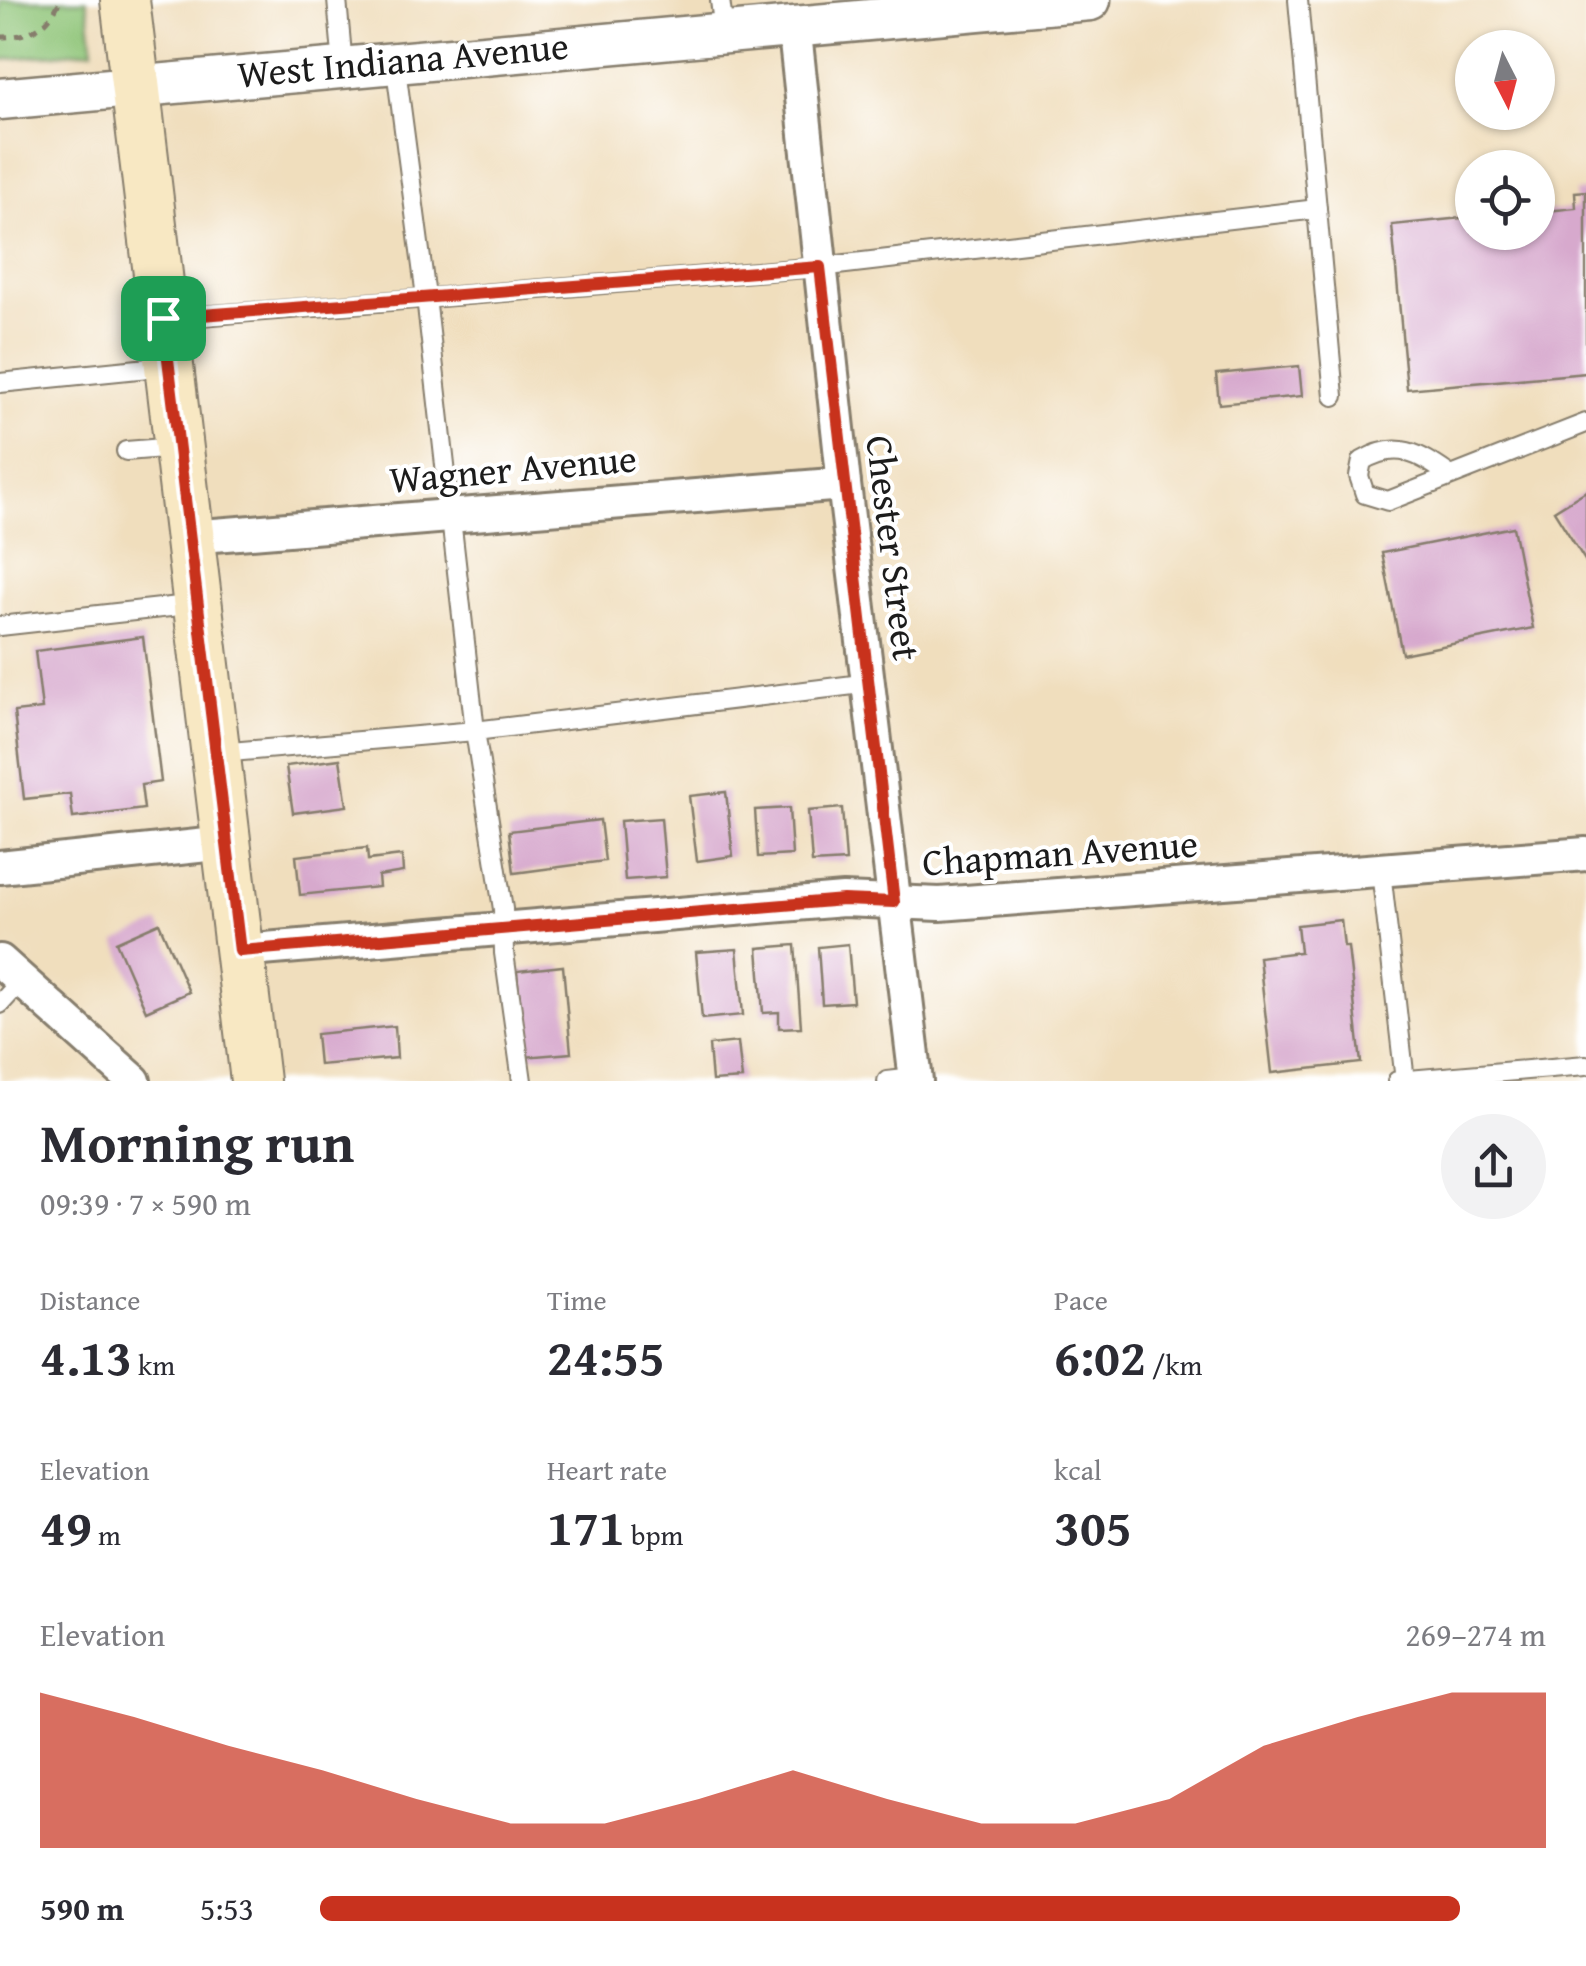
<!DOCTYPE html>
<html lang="en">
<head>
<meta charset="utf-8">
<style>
  body { margin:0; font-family:"Gentium Book Plus",serif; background:#f2f2f3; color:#2b2b33; height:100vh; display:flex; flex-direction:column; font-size:38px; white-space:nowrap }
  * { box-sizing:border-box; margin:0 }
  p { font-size:32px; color:#7c7c81 }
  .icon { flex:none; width:55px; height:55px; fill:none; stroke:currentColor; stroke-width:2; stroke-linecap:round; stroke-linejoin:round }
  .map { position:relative; height:1081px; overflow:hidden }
  .panel { display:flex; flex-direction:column; background:#fff; flex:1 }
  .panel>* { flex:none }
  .needle { width:65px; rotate:174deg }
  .fabs { position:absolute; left:1455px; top:30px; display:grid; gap:20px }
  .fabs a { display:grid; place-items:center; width:100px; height:100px; border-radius:50%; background:#fff; box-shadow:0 2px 8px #0004; font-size:50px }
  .pin { position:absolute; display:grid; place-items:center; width:85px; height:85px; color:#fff; margin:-42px; border-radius:20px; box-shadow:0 5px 15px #0006 }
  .round { display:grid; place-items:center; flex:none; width:105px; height:105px; border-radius:52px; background:#f2f2f3 }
  .head { display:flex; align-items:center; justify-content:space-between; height:170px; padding:0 40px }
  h1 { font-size:55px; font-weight:700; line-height:75px }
  .metrics { display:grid; grid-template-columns:repeat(3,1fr); gap:15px; height:170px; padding:10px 40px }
  .metrics div { display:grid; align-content:center }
  .metrics b { font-size:50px; font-weight:700 }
  .metrics small { font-size:28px; font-weight:400 }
  .metrics p { font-size:28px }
  .chart { height:280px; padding:20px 40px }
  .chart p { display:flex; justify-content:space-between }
  .chart svg { width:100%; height:180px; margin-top:10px; fill:#c8321e; opacity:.7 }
  ul { padding:0 40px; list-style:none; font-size:32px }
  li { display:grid; grid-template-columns:160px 120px 1fr; align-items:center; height:75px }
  li i { height:25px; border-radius:12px; background:#c8321e }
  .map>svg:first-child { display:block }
  .green { fill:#8ec477; stroke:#55704a; stroke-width:2.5 }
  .building { fill:#d7a9cd }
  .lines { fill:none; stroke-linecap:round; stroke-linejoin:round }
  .service-casing { stroke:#867d6c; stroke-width:22 }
  .minor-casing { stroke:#867d6c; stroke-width:38 }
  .tertiary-casing { stroke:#867d6c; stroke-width:45 }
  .secondary-casing { stroke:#867d6c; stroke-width:52 }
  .path { stroke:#867d6c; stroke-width:5; stroke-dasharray:8 8; stroke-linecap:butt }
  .service { stroke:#fff; stroke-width:18 }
  .minor { stroke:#fff; stroke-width:32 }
  .tertiary { stroke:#fff; stroke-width:40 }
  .secondary { stroke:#f8e8c3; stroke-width:48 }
  .route-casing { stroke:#fff; stroke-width:20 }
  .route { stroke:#c8321e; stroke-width:12 }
  .labels { text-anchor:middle; stroke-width:8; stroke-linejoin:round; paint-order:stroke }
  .street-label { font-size:38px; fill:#1c1c1c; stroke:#fff }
</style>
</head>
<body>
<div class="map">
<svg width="1586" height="1081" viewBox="0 0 1586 1081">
  <rect width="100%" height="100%" fill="#fff"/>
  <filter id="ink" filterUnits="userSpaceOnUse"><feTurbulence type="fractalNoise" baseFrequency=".01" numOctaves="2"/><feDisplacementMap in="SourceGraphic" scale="20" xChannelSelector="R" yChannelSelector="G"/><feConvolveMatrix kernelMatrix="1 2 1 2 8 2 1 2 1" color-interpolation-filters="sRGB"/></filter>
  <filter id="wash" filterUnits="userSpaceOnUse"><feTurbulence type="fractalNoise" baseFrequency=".0048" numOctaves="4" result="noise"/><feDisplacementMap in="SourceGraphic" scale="40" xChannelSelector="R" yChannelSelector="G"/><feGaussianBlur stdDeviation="2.25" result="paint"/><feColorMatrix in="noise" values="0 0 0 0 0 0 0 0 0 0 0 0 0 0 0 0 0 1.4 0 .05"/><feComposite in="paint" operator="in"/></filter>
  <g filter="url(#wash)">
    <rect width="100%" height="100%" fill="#f0debd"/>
    <path class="green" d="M0 0H87L93 50 0 60Z"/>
    <g id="blocks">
      <g class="building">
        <path d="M1586 191V373L1407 389 1392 225 1472 217V232H1538V212L1576 208 1575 192Z"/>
        <path d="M1299 366 1302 396 1219 404 1216 374Z"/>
        <path d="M1586 491V562L1554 511Z"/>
        <path d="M1513 527 1533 628 1402 654 1382 553Z"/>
        <path d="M143 637 161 782 141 785 144 809 73 818 70 794 24 799 14 712 42 709 35 651Z"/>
        <path d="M340 759 347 806 293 813 286 766Z"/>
        <path d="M726 792 733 856 697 861 689 796Z"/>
        <path d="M789 808 792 855 758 857 755 810Z"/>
        <path d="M842 808 846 861 812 863 808 811Z"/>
        <path d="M661 818 666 877 625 880 620 821Z"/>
        <path d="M600 820 605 861 514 873 509 831Z"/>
        <path d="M367 848 368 860 402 856 403 872 378 876 379 887 300 895 296 856Z"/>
        <path d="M1341 920 1344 947H1348L1361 1063 1272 1073 1259 957 1300 952 1297 925Z"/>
        <path d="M159 923 189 992 146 1011 116 942Z"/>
        <path d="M848 944 853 1002 822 1004 818 947Z"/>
        <path d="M795 945 801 1027 779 1028V1012L763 1013 758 948Z"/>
        <path d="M737 949 743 1015 702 1019 696 952Z"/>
        <path d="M563 966 571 1053 524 1057 517 971Z"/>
        <path d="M395 1026 397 1058 319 1065 316 1034Z"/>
        <path d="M738 1042 742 1079 712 1081 709 1045Z"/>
      </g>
    </g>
  </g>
  <g filter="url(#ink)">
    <use href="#blocks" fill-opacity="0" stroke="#867d6c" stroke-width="2.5"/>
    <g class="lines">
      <defs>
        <g id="service">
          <path d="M337 0 343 66"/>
          <path d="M720 0 724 31"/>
          <path d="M1298 0 1334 396"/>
          <path d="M395 61 426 297 475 731 503 909 504 953 522 1081"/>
          <path d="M163 319 820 267 1317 209"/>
          <path d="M0 383 168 366"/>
          <path d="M126 451 176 447"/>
          <path d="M1451 476C1420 455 1399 439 1362 461L1359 476 1365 494 1388 501 1586 423"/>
          <path d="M0 626 197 604"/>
          <path d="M219 753 475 731 870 683"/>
          <path d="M1381 871 1405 1081"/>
          <path d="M0 1004 22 980"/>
          <path d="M887 1081 915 1078"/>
          <path d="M1397 1081 1586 1065"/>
        </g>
        <g id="minor">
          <path d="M794 24 844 484 916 1081"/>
          <path d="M189 537 844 484"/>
          <path d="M0 867 226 843"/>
          <path d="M240 951 843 900 940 904 1586 854"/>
          <path d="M0 961 134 1081"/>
        </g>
        <path id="tertiary" d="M0 99 1090 0"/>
        <path id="secondary" d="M125 0 255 1081"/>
      </defs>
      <use href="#service" class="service-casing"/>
      <use href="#minor" class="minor-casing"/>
      <use href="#tertiary" class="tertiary-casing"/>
      <use href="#secondary" class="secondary-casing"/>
      <path class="path" d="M0 37C29 37 49 27 60 0"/>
      <use href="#service" class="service"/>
      <use href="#minor" class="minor"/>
      <use href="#tertiary" class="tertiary"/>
      <use href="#secondary" class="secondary"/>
    </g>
  </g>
  <g class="lines" filter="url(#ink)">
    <defs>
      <path id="route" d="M820 267 894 902 843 900 240 951 163 318Z"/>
    </defs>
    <use href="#route" class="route-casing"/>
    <use href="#route" class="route"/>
  </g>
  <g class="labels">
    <g class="street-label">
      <text transform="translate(403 60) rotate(-5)" y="13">West Indiana Avenue</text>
      <text transform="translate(513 469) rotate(-5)" y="13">Wagner Avenue</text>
      <text transform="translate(893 548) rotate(83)" y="13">Chester Street</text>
      <text transform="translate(1060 853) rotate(-4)" y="13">Chapman Avenue</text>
    </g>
  </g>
</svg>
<div class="fabs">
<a><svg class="needle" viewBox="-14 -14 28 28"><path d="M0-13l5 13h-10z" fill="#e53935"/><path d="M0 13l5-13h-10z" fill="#7c7c81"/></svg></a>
<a><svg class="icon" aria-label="locate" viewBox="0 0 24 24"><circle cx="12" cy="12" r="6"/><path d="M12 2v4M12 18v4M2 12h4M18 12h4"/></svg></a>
</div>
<div class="pin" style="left:163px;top:318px;background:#1e9e55"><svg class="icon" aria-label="arrive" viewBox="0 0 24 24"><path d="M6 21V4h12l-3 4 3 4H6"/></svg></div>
</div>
<section class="panel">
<div class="head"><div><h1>Morning run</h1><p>09:39 · 7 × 590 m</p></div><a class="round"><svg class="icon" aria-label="share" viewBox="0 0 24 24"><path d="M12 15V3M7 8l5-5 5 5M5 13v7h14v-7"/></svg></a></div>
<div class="metrics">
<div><p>Distance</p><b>4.13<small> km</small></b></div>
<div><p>Time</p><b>24:55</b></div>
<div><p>Pace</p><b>6:02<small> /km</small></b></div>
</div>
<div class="metrics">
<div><p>Elevation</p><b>49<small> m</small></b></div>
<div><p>Heart rate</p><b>171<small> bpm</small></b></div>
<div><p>kcal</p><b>305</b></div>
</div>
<div class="chart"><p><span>Elevation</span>269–274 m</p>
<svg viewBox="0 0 160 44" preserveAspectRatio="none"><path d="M0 44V6L10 12L20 19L30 25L40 32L50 38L60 38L70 32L80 25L90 32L100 38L110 38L120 32L130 19L140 12L150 6L160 6V44z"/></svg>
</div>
<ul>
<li><b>590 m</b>5:53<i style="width:93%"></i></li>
</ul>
</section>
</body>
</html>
